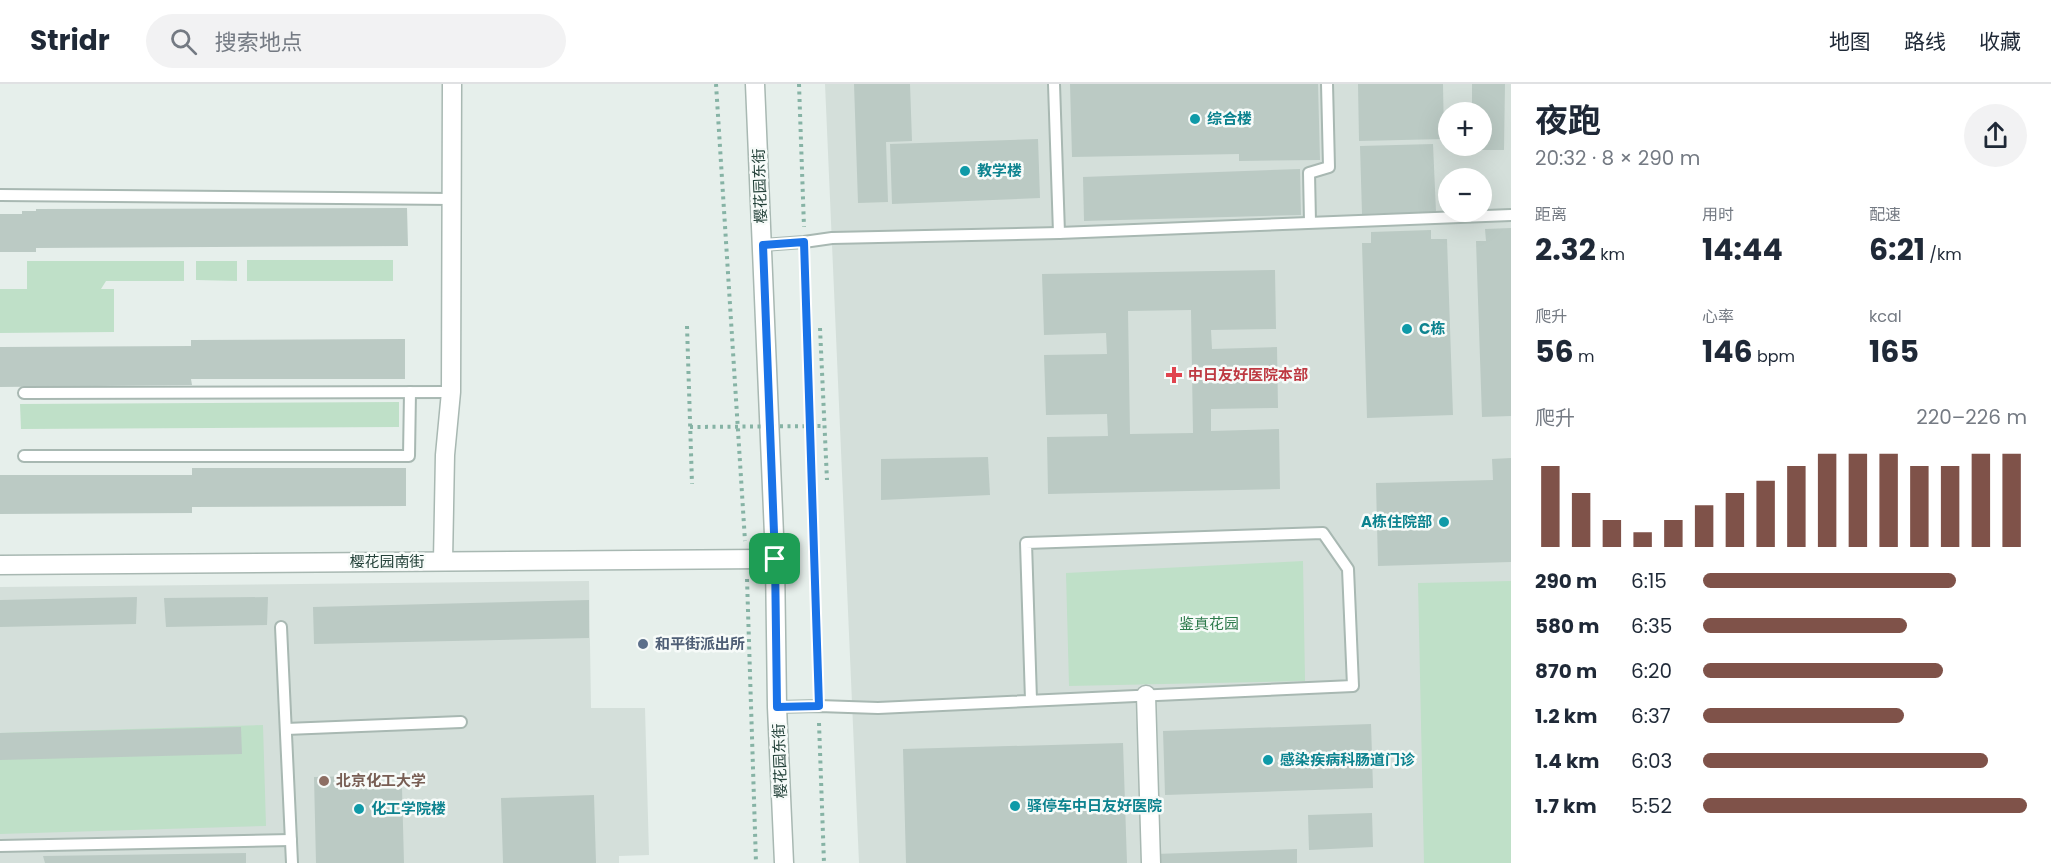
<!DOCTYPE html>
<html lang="zh">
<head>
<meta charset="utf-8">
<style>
  body { margin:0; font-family:Poppins,"Noto Sans SC",sans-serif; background:#f2f2f3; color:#1f2937; height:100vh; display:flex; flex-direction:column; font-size:22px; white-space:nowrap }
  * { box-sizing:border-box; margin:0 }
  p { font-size:20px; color:#747a83 }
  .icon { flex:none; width:33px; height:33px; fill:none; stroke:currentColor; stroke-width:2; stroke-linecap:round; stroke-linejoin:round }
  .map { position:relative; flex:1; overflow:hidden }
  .sheet { display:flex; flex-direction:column; background:#fff; width:540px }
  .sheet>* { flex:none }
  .fabs { position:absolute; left:1438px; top:18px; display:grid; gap:12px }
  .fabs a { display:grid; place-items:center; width:54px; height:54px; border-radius:50%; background:#fff; box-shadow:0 6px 24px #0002; font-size:30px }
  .pin { position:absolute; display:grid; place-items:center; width:51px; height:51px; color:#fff; margin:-26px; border-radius:12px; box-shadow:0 3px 9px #0006 }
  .round { display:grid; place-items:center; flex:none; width:63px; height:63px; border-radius:32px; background:#f2f2f3 }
  .summary { display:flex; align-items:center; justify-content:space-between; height:102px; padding:0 24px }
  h1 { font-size:33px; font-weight:700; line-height:45px }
  .stats { display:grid; grid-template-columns:repeat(3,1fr); gap:9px; height:102px; padding:6px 24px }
  .stats div { display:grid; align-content:center }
  .stats b { font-size:30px; font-weight:700 }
  .stats small { font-size:16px; font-weight:400 }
  .stats p { font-size:16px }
  .chart { height:168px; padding:12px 24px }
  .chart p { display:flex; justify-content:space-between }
  .chart svg { width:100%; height:108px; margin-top:6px; stroke:#7f5249; stroke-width:6 }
  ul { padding:0 24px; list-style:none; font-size:20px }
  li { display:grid; grid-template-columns:96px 72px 1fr; align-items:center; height:45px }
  li i { height:15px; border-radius:8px; background:#7f5249 }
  header { display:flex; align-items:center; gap:36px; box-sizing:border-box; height:84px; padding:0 30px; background:#fff; border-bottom:2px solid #e0e1e3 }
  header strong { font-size:28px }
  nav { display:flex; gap:33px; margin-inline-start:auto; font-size:21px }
  .search { width:420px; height:54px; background:#f2f2f3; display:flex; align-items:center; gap:15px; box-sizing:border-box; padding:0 21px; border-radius:33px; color:#747a83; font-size:22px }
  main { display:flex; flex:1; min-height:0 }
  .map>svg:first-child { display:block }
  .built { fill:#d4dfda; fill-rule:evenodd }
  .green { fill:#bfe0c8 }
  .building { fill:#bbcac4; fill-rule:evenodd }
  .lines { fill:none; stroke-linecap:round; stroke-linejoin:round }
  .service-casing { stroke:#a8b8b2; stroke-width:14 }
  .minor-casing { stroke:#a8b8b2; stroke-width:21 }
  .tertiary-casing { stroke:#a8b8b2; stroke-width:21 }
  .path { stroke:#86b3a5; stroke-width:4; stroke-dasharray:3 4.5; stroke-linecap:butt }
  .service { stroke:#fff; stroke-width:10 }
  .minor { stroke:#fff; stroke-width:18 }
  .tertiary { stroke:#fff; stroke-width:18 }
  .path-bridge { stroke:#86b3a5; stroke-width:4; stroke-dasharray:3 4.5; stroke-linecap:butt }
  .route-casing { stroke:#fff; stroke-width:12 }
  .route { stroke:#1a73e8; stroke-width:8 }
  .culture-dot { fill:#0f9aa8; stroke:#f7fbf9; stroke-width:2 }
  .health-dot { fill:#e0444e; stroke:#f7fbf9; stroke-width:2 }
  .service-dot { fill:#5c6f8a; stroke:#f7fbf9; stroke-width:2 }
  .education-dot { fill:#8d6e63; stroke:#f7fbf9; stroke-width:2 }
  .labels { text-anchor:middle; stroke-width:5; stroke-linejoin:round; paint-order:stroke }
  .culture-label { font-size:15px; font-weight:bold; fill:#0d838f; stroke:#f7fbf9; text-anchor:start }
  .street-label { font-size:15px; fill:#24423a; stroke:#f7fbf9 }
  .health-label { font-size:15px; font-weight:bold; fill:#be3a42; stroke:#f7fbf9; text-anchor:start }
  .park-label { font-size:15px; fill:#2d7a4b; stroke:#f7fbf9 }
  .service-label { font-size:15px; font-weight:bold; fill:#4e5e75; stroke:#f7fbf9; text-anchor:start }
  .education-label { font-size:15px; font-weight:bold; fill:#785e54; stroke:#f7fbf9; text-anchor:start }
</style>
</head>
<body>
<header>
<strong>Stridr</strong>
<div class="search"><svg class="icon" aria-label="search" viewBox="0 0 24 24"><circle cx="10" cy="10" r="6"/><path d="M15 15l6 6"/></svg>搜索地点</div>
<nav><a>地图</a><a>路线</a><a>收藏</a></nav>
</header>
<main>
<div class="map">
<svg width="1511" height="779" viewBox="0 0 1511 779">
  <rect width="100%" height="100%" fill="#e6efeb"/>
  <g class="built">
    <path d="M825 0H1511V779H859ZM1449 28H1482V62H1449ZM1449 94H1482V128H1449Z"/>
    <path d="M589 497 591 624H645L649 771 619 772V779H0V503Z"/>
  </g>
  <g class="green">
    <rect x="247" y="176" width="146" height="21"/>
    <path d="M27 177H184V197H106L101 205H114V248L0 249V205H27Z"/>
    <path d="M196 177H237V197L196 196Z"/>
    <path d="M399 318V343L21 345 20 320Z"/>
    <path d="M1303 477 1305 597 1069 602 1066 489Z"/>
    <path d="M1511 497V779H1424L1418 499Z"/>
    <path d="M263 641 266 742 0 750V649Z"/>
  </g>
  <g class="building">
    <path d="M854 0H910L912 57 886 58 888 118 858 119Z"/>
    <path d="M1070 0H1318L1320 76 1239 77V70L1072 73Z"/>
    <path d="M1358 0H1443L1444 55 1359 57Z"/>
    <path d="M1472 0H1505L1504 66H1472V62H1482V28H1472Z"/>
    <path d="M1038 55 1040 114 892 120 890 60Z"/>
    <path d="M1433 60 1436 128 1362 130 1360 62Z"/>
    <path d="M1300 85 1301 131 1084 137 1083 93Z"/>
    <path d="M407 124 408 162 36 164V168H0V130H22V127H36V125Z"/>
    <path d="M1511 144V332L1482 333 1476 157H1486L1485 145Z"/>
    <path d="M1431 146V155H1447L1453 331 1367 334 1362 159H1371V148Z"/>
    <path d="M1275 186 1276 245 1211 246 1212 265 1277 263 1278 324 1211 325V347L1279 345 1280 405 1048 410 1047 353 1108 352 1107 330 1046 331 1044 271 1107 270 1106 249 1044 251 1042 190ZM1191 226 1193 349 1130 350 1128 227Z"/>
    <path d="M405 255V295H191L192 301 0 303V263L191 262V256Z"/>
    <path d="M988 373 990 411 881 416V375Z"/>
    <path d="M1511 374V478L1378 482 1376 399 1493 396 1492 375Z"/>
    <path d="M192 384H406V422L192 423V429L0 430V391H192Z"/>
    <path d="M137 513 136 540 0 543V516Z"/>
    <path d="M268 513 267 541 166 543 164 514Z"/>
    <path d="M589 516V554L314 560 313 523Z"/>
    <path d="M1371 640 1373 704 1165 711 1163 647Z"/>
    <path d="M241 643 242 670 0 676V649Z"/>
    <path d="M1123 659 1127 779H906L903 665Z"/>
    <path d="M354 692V705L402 704 404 779H316L314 693Z"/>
    <path d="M594 711 596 779H503L501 714Z"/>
    <path d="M1372 729 1373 763 1309 766 1308 731Z"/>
    <path d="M1297 765V779H1155V770Z"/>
    <path d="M246 769V779H45L43 772Z"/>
  </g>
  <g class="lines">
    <defs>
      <g id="service">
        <path d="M1054 0 1059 149"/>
        <path d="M0 111 452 115"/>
        <path d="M1310 138 1309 89 1329 83 1327 0"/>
        <path d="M763 161 804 158 832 154 1059 149 1511 131"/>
        <path d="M24 309 451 308"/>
        <path d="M24 372H409L410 308"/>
        <path d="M281 543 292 779"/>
        <path d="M777 623 819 622 878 624 1353 602 1348 485 1323 449 1026 459 1031 616"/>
        <path d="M286 645 461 638"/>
        <path d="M0 762 291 756"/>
      </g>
      <g id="minor">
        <path d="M443 477 445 371 451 308 452 0"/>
        <path d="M0 481 775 475"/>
        <path d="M1146 611 1151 779"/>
      </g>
      <path id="tertiary" d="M755 0 775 475 777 623 784 779"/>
    </defs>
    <use href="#service" class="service-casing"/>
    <use href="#minor" class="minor-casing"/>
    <use href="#tertiary" class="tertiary-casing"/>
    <g class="path">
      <path d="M716 0 745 457"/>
      <path d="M799 0 804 143"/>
      <path d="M805 174 818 607"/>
      <path d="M687 242 692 400"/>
      <path d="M820 244 827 396"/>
      <path d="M747 495 756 779"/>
      <path d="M819 639 824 779"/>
    </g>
    <use href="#service" class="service"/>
    <use href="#minor" class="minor"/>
    <use href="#tertiary" class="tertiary"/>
    <path class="path-bridge" d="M690 343 825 342"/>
  </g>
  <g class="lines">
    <defs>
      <path id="route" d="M804 158 819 622 777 623 775 475 763 161Z"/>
    </defs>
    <use href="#route" class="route-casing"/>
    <use href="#route" class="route"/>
  </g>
  <g class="culture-dot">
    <circle cx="1195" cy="35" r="6"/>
    <circle cx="965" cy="87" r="6"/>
    <circle cx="1407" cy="245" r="6"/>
    <circle cx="1444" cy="438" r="6"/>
    <circle cx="1268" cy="676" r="6"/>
    <circle cx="1015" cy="722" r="6"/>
    <circle cx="359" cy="725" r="6"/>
  </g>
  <path class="health-dot" d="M1171 282h6v6h6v6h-6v6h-6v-6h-6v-6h6z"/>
  <circle class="service-dot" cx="643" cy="560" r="6"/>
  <circle class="education-dot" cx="324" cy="697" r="6"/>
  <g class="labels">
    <g class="culture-label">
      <text x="1207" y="40">综合楼</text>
      <text x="977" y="92">教学楼</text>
      <text x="1419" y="250">C栋</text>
      <text x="1432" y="443" text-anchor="end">A栋住院部</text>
      <text x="1280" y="681">感染疾病科肠道门诊</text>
      <text x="1027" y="727">驿停车中日友好医院</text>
      <text x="371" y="730">化工学院楼</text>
    </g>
    <g class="street-label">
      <text transform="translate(760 102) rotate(-92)" y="5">樱花园东街</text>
      <text x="387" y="483">樱花园南街</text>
      <text transform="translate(780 677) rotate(-92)" y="5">樱花园东街</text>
    </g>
    <g class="health-label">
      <text x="1188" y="296">中日友好医院本部</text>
    </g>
    <g class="park-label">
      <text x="1209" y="545">鉴真花园</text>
    </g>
    <g class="service-label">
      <text x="655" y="565">和平街派出所</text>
    </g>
    <g class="education-label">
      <text x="336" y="702">北京化工大学</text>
    </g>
  </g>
</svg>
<div class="fabs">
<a>+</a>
<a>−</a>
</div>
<div class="pin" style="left:775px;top:475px;background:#1e9e55"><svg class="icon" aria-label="arrive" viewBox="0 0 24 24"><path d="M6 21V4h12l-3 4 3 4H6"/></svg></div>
</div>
<section class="sheet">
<div class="summary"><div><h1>夜跑</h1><p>20:32 · 8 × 290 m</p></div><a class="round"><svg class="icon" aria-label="share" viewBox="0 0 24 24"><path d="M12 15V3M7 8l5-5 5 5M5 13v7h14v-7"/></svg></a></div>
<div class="stats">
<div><p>距离</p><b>2.32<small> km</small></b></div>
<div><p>用时</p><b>14:44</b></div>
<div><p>配速</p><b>6:21<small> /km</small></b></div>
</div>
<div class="stats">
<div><p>爬升</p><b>56<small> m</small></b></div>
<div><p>心率</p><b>146<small> bpm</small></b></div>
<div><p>kcal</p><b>165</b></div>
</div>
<div class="chart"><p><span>爬升</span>220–226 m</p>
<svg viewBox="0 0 160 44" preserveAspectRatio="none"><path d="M5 44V11M15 44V22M25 44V33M35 44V38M45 44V33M55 44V27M65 44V22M75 44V17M85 44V11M95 44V6M105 44V6M115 44V6M125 44V11M135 44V11M145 44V6M155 44V6"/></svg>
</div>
<ul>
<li><b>290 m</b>6:15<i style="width:78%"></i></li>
<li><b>580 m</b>6:35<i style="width:63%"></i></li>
<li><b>870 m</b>6:20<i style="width:74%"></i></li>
<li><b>1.2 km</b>6:37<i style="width:62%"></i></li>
<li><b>1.4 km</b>6:03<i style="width:88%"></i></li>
<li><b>1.7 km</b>5:52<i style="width:100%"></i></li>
</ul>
</section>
</main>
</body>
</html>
